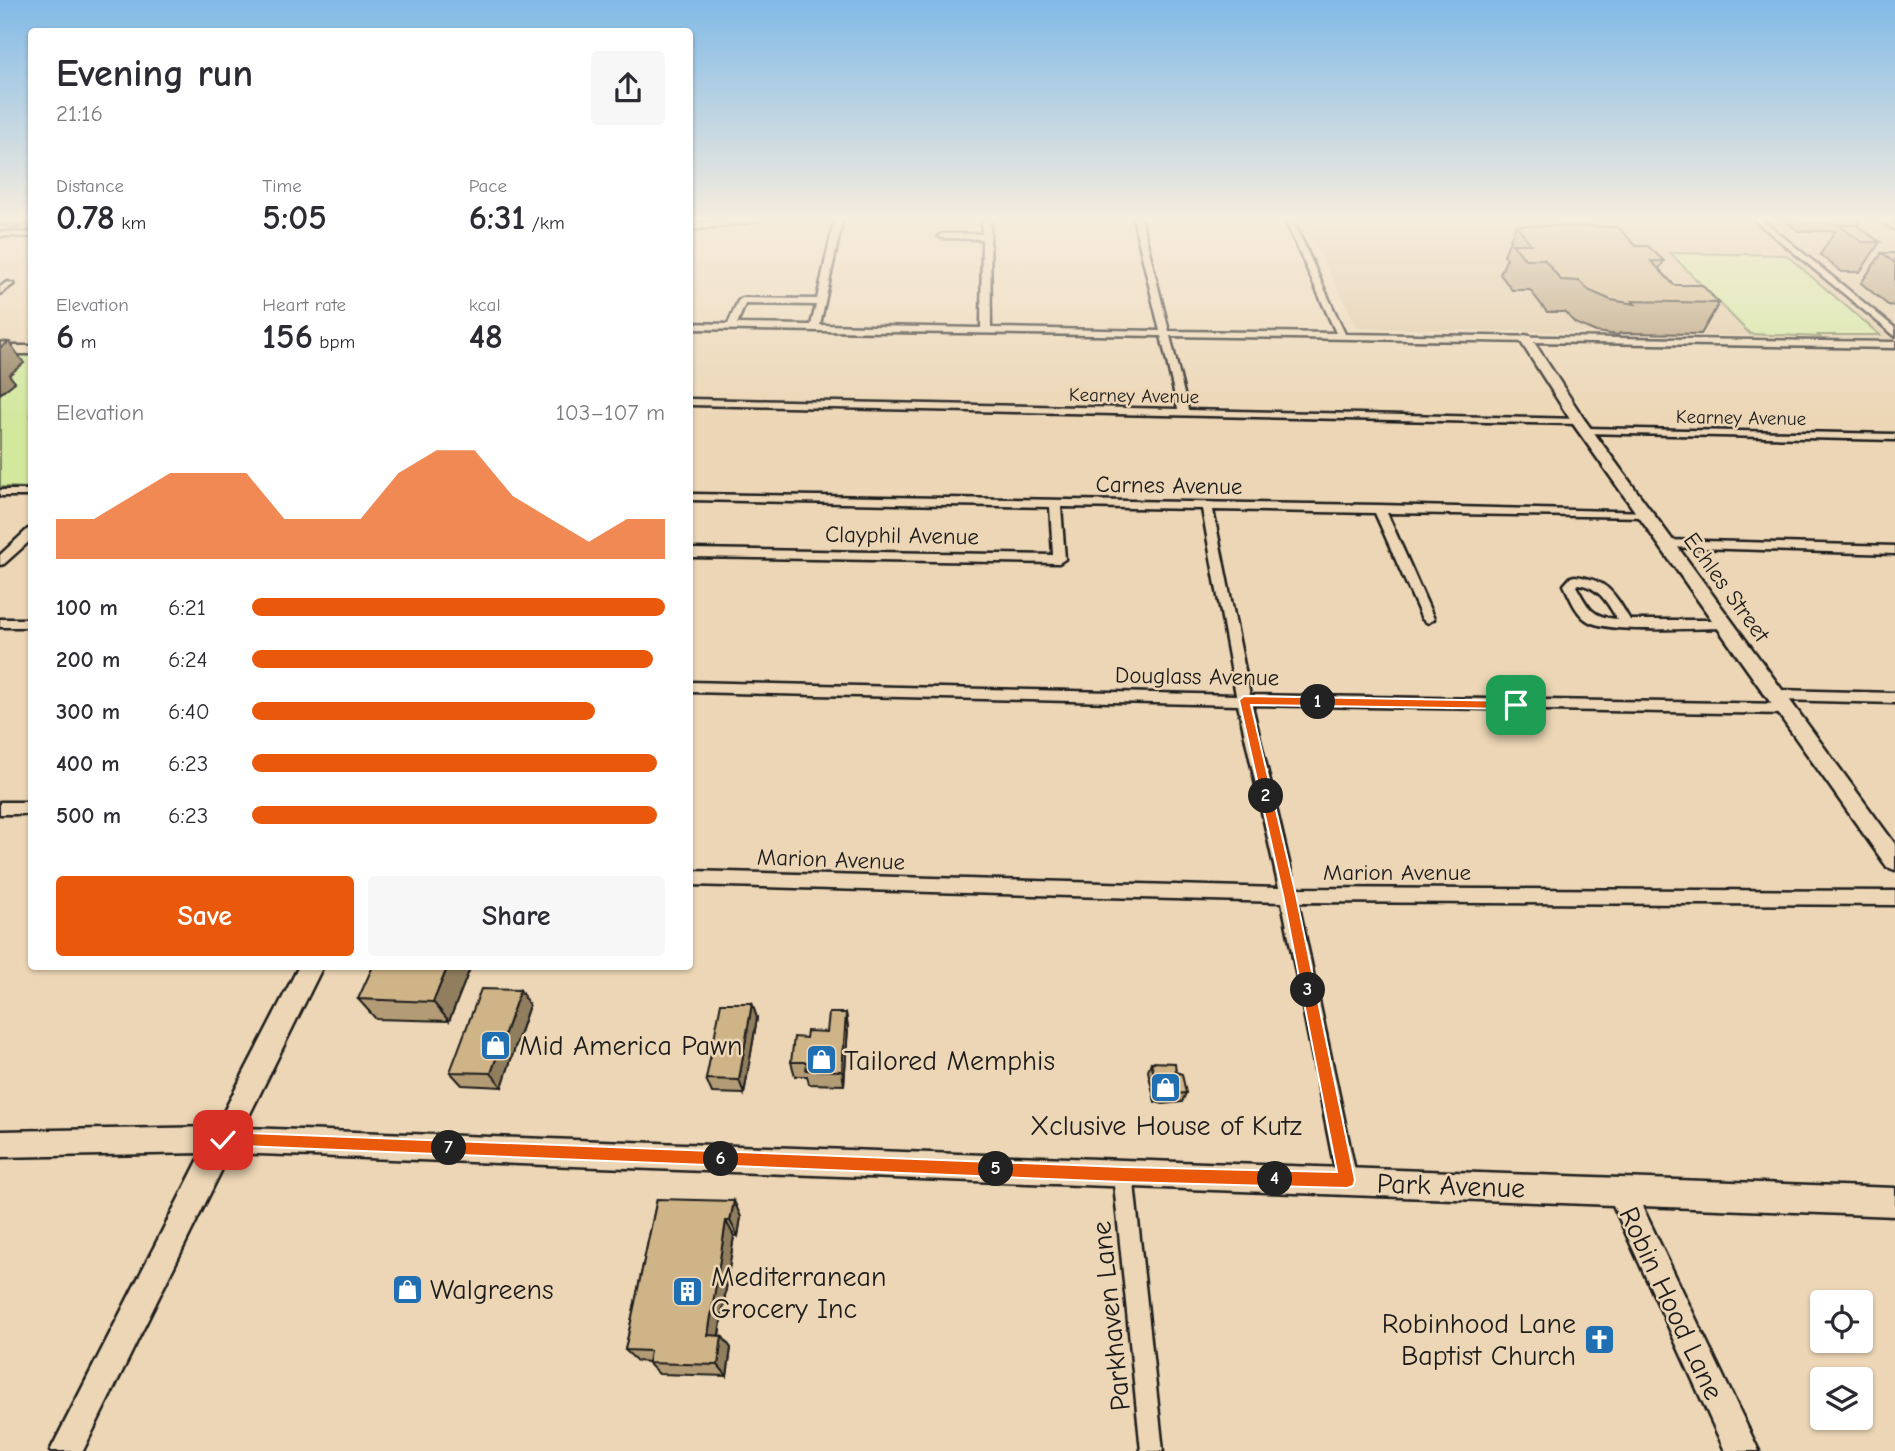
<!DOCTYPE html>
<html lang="en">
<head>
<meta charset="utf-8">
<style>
  body { margin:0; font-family:"Comic Neue",sans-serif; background:#f7f7f7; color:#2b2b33; height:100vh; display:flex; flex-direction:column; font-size:26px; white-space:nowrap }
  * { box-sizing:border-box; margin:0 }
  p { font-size:23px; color:#7c7c81 }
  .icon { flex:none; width:38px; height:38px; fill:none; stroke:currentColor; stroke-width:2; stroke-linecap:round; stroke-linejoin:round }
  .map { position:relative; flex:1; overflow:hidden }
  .sheet { position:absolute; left:28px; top:28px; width:665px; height:942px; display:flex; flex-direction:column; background:#fff; border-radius:7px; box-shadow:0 2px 5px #0004 }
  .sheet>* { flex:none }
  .buttons { position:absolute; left:1810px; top:1290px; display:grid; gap:14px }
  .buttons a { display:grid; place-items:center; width:63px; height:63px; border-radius:7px; background:#fff; box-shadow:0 2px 5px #0004; font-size:35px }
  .pin { position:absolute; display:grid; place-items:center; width:60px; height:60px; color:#fff; margin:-30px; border-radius:14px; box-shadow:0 4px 10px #0006 }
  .km { position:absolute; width:35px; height:35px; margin:-18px; border-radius:50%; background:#222; color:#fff; font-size:19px; line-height:35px; text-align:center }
  .round { display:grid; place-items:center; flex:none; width:74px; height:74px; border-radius:7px; background:#f7f7f7 }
  .overview { display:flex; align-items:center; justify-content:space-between; height:119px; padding:0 28px }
  h1 { font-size:38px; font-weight:700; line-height:52px }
  .stats { display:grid; grid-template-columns:repeat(3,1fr); gap:10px; height:119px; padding:7px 28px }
  .stats div { display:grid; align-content:center }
  .stats b { font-size:35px; font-weight:700 }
  .stats small { font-size:19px; font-weight:400 }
  .stats p { font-size:19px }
  .chart { height:196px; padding:14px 28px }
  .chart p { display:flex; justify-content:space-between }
  .chart svg { width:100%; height:126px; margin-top:7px; fill:#ea580c; opacity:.7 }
  .primary-button { display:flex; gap:14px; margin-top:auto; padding:14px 28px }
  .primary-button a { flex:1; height:80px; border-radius:7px; background:#ea580c; color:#fff; font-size:28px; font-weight:700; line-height:80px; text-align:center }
  .primary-button a+a { background:#f7f7f7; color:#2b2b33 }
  ul { padding:0 28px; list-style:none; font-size:23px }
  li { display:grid; grid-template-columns:112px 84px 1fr; align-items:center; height:52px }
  li i { height:18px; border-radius:9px; background:#ea580c }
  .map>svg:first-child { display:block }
  .built { fill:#dfc8a4 }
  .green { fill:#d1e89d; stroke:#76825c; stroke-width:2 }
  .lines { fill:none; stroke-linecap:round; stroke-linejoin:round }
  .street-casing { stroke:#1c1c1c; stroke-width:5 }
  .secondary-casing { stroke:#1c1c1c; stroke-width:5 }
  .street { fill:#ecd6b5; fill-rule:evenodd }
  .secondary { fill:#ecd6b5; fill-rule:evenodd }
  .rail-casing { stroke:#1c1c1c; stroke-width:4.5 }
  .rail { stroke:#ecd6b5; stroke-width:2.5; stroke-dasharray:9; stroke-linecap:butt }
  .wall { fill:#b29b74; stroke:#1c1c1c; stroke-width:2 }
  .shaded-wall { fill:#917e5e; stroke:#1c1c1c; stroke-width:2 }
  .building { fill:#cfb487; stroke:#1c1c1c; stroke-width:2 }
  .route { fill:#ea580c; stroke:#fff; stroke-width:2 }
  .labels { text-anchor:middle; stroke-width:5; stroke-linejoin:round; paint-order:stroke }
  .far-street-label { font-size:19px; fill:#1c1c1c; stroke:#ecd6b5 }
  .street-label { font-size:23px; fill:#1c1c1c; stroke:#ecd6b5 }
  .near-poi-label { font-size:28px; fill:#1c1c1c; stroke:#ecd6b5; text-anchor:start }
  .near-street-label { font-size:28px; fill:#1c1c1c; stroke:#ecd6b5 }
</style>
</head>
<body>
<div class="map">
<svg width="1895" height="1451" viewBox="0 0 1895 1451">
  <rect width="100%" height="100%" fill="#ecd6b5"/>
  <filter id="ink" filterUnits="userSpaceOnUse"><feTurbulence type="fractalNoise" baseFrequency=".0143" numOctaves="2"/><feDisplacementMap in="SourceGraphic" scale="14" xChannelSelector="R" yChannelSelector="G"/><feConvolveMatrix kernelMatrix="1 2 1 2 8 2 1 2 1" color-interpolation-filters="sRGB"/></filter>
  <g filter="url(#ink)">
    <path class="built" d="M1302 218H1895V339L1358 328Z"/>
    <g class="green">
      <path d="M1670 253 1786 255 1880 335H1818L1820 337 1750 334Z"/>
      <path d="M0 352H31V488L0 487Z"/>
    </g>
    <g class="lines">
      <defs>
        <g id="street">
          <path d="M835 218H843L820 325 981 328 982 239 942 238 938 236 942 234H982V218H990L991 328 1160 331 1133 218H1141L1169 331 1336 333 1284 218H1292L1345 334 1895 342V348L1170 336 1188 410 1582 419 1583 421 1578 424 690 405V399L1178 409 1161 336 690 329V323L728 324 738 301 742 298 817 299ZM745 304 816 305 811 325 737 324Z"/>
          <path d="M1752 218H1760L1895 328V336Z"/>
          <path d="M1877 218H1886L1895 224V230Z"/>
          <path d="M0 232 32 233V237L0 236Z"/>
          <path d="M7 282 14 284 0 294V287Z"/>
          <path d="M1586 428 1895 434V440L1582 433 1581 431Z"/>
          <rect x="0" y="490" width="32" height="6"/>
          <path d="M690 494 1379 505 1652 512 1654 514 1648 517 1387 513 1434 619 1428 623 1422 619 1375 513 1213 510 1250 695 1787 704 1794 709 1787 714 1252 705 1295 888 1895 891V905L1298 902 1357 1180 1354 1187 1347 1190 1340 1187 1337 1180 1282 902 690 885V871L1279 888 1238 705 690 692V682L1236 695 1202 509 1061 507 1065 559 1059 563 690 557V549L1053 555 1050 507 690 500Z"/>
          <path d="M28 529H32V539L4 564 0 565V555Z"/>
          <path d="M1667 540 1895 546V554L1663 547 1661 544Z"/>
          <path d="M1575 576C1608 580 1614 593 1630 620H1726L1732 624 1726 628C1697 628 1610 634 1588 621 1576 614 1570 597 1564 585L1571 577ZM1578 584C1599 587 1607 602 1617 619 1591 617 1588 607 1576 586Z"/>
          <rect x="0" y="619" width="32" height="8"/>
          <path d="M1777 690 1895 693V703L1777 700 1770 695Z"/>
          <rect x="0" y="802" width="32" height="12"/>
          <path d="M1123 1164 1130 1167 1133 1174 1163 1451H1141L1113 1174 1116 1167Z"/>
        </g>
        <g id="secondary">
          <rect x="0" y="218" width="32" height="5"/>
          <path d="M736 218H763L758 221 690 230V224Z"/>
          <path d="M1525 335 1530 336 1584 419 1895 844V870L1887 867 1573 424 1519 339Z"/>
          <rect x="0" y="346" width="32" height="8"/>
          <path d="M299 966H323L243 1128 1895 1188V1216L1642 1206 1759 1451H1725L1613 1205 230 1153 83 1451H50L202 1153 0 1157V1131L216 1127Z"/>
        </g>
      </defs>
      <use href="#street" class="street-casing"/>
      <use href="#secondary" class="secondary-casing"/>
      <use href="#street" class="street"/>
      <use href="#secondary" class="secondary"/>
      <defs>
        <path id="rail" d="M0 228 32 229"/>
      </defs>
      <use href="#rail" class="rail-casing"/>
      <use href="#rail" class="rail"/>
    </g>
    <g class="wall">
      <path d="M1782 218H1862L1857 226 1880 242 1860 272H1842L1820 255 1835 231H1798Z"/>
      <path d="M1516 225 1636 246 1664 261 1659 269 1674 285 1719 303 1701 334 1620 333 1618 335 1596 332 1575 323 1565 312H1547L1530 290H1512L1500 274 1507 258 1504 255Z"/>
      <path d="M1882 253H1895V306L1888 305 1861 283Z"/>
      <path d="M471 966 449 1021 376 1019 358 999Z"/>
      <path d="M520 990 529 1005 502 1087 462 1085 450 1072Z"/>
      <path d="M752 1003 757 1018 744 1094 712 1093 706 1079Z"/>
      <path d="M846 1013 848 1028 844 1085 809 1084 807 1076H795L791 1062 806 1038 827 1032Z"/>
      <path d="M1151 1062 1176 1072 1186 1093 1182 1102 1163 1104 1155 1102 1148 1071Z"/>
      <path d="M657 1199 741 1217 738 1236H734L719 1336H722L731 1348 727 1376 659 1374 648 1363V1362L637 1361 625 1350Z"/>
    </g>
    <g class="shaded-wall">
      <path d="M9 342 24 363 9 375 15 382 0 394V348Z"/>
      <path d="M448 966H471L449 1021 433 1002Z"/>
      <path d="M520 990 529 1005 502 1087 491 1073Z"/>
      <path d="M752 1003 757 1018 744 1094 739 1080Z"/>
      <path d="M846 1013 848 1028 844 1085 842 1071Z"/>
      <path d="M734 1201 741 1217 738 1236 730 1221Z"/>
      <path d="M726 1221 734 1236 717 1347 708 1335Z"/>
      <path d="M722 1336 731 1348 727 1376 718 1365Z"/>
    </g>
    <g class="building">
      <path d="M1516 225 1618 227 1636 246H1648L1664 261H1651L1674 285H1702L1719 303 1632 301 1635 304 1611 300 1590 291 1579 281 1561 280 1544 259H1525L1512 244H1531Z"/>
      <path d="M1839 225H1856L1880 242H1862Z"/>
      <path d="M1882 253H1895V263Z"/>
      <path d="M0 341 9 342 0 348Z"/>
      <path d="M373 966H448L433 1002 358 999Z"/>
      <path d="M481 989 520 990 491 1073 450 1072Z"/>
      <path d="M721 1003H752L739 1080 706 1079Z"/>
      <path d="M829 1013H846L842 1071 806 1070 807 1062H791L794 1037 806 1038 807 1031 827 1032Z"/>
      <path d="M1151 1062 1175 1063 1176 1072 1182 1074 1186 1093 1166 1095 1158 1093Z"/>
      <path d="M657 1199 734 1201 730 1221H726L708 1335 722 1336 718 1365 648 1363 650 1351 625 1350Z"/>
    </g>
  </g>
  <linearGradient id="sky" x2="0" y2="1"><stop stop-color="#81bae7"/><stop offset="0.52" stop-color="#f6edde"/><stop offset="1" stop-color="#f6edde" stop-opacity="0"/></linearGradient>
  <rect width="1895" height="421" fill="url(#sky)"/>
  <path class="route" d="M1244 696 1516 701 1521 705 1516 709 1251 705 1296 895 1355 1180 1353 1186 1347 1188 1123 1182 217 1145 215 1140 217 1134 223 1132 1123 1167 1337 1172 1283 895 1239 700Z"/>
  <defs>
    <symbol id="shop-square" viewBox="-11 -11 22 22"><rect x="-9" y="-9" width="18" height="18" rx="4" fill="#1f6fb2" stroke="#ecd6b5"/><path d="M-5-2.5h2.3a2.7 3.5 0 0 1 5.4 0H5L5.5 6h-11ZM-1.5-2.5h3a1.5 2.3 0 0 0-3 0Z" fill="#fff"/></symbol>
    <symbol id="building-square" viewBox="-11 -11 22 22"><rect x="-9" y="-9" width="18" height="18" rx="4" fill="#1f6fb2" stroke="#ecd6b5"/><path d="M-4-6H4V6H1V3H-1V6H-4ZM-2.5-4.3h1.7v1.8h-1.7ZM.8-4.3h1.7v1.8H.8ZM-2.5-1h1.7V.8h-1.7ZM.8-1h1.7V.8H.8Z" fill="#fff"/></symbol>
    <symbol id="church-square" viewBox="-11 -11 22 22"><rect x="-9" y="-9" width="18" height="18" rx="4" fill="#1f6fb2" stroke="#ecd6b5"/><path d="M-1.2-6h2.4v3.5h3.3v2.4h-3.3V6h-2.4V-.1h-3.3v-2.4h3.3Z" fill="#fff"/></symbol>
  </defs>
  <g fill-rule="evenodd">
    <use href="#shop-square" x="478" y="1028" width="35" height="35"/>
    <use href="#shop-square" x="804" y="1042" width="35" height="35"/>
    <use href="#shop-square" x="1148" y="1070" width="35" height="35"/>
    <use href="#shop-square" x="390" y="1272" width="35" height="35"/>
    <use href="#building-square" x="670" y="1274" width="35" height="35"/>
    <use href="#church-square" x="1582" y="1322" width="35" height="35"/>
  </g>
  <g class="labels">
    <g class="far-street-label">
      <text transform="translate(1134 395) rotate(1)" y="7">Kearney Avenue</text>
      <text transform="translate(1741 417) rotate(1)" y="7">Kearney Avenue</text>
    </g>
    <g class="street-label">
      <text transform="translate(1169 485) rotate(1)" y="8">Carnes Avenue</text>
      <text transform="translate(902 535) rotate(1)" y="8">Clayphil Avenue</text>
      <text transform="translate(1727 587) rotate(54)" y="8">Echles Street</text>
      <text transform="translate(1197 676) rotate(1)" y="8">Douglass Avenue</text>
      <text transform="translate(831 859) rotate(2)" y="8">Marion Avenue</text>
      <text x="1397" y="880">Marion Avenue</text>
    </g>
    <g class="near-poi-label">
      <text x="519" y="1055">Mid America Pawn</text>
      <text x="844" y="1070">Tailored Memphis</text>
      <text x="1166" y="1135" text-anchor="middle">Xclusive House of Kutz</text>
      <text x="711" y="1286">Mediterranean<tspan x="711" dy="32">Grocery Inc</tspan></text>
      <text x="430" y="1299">Walgreens</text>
      <text x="1576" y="1333" text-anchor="end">Robinhood Lane<tspan x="1576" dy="32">Baptist Church</tspan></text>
    </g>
    <g class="near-street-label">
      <text transform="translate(1451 1185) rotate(2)" y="10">Park Avenue</text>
      <text transform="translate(1672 1303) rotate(65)" y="10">Robin Hood Lane</text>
      <text transform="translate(1110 1316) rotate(-96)" y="10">Parkhaven Lane</text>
    </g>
  </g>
</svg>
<div class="buttons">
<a><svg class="icon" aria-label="locate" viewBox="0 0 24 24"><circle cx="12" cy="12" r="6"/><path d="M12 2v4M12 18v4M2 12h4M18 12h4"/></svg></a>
<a><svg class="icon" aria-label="layers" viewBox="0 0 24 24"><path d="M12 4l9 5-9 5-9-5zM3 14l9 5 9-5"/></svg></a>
</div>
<div class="pin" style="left:1516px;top:705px;background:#1e9e55"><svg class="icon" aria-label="arrive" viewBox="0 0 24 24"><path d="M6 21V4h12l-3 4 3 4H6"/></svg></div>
<div class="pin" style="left:223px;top:1140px;background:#d93025"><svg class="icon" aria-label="check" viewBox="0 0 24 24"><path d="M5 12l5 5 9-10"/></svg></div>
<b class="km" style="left:1318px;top:702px">1</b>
<b class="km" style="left:1266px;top:796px">2</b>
<b class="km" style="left:1308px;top:990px">3</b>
<b class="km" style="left:1275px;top:1179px">4</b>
<b class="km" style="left:996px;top:1169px">5</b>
<b class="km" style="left:721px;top:1159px">6</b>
<b class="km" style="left:449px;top:1148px">7</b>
<section class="sheet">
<div class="overview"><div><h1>Evening run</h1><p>21:16</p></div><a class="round"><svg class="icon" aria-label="share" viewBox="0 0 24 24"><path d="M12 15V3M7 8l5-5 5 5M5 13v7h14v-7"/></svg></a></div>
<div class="stats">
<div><p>Distance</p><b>0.78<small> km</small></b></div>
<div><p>Time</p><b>5:05</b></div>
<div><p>Pace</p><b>6:31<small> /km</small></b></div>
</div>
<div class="stats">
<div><p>Elevation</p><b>6<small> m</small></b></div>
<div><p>Heart rate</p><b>156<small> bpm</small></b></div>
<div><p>kcal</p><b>48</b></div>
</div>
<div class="chart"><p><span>Elevation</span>103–107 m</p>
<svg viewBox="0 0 160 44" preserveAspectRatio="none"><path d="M0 44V30L10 30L20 22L30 14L40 14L50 14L60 30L70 30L80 30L90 14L100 6L110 6L120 22L130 30L140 38L150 30L160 30V44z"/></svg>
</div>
<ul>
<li><b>100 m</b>6:21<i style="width:100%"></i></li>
<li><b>200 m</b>6:24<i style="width:97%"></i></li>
<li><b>300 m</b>6:40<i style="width:83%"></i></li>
<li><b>400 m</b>6:23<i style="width:98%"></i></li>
<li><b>500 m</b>6:23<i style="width:98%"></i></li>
</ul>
<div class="primary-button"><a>Save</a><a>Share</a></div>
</section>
</div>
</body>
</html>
